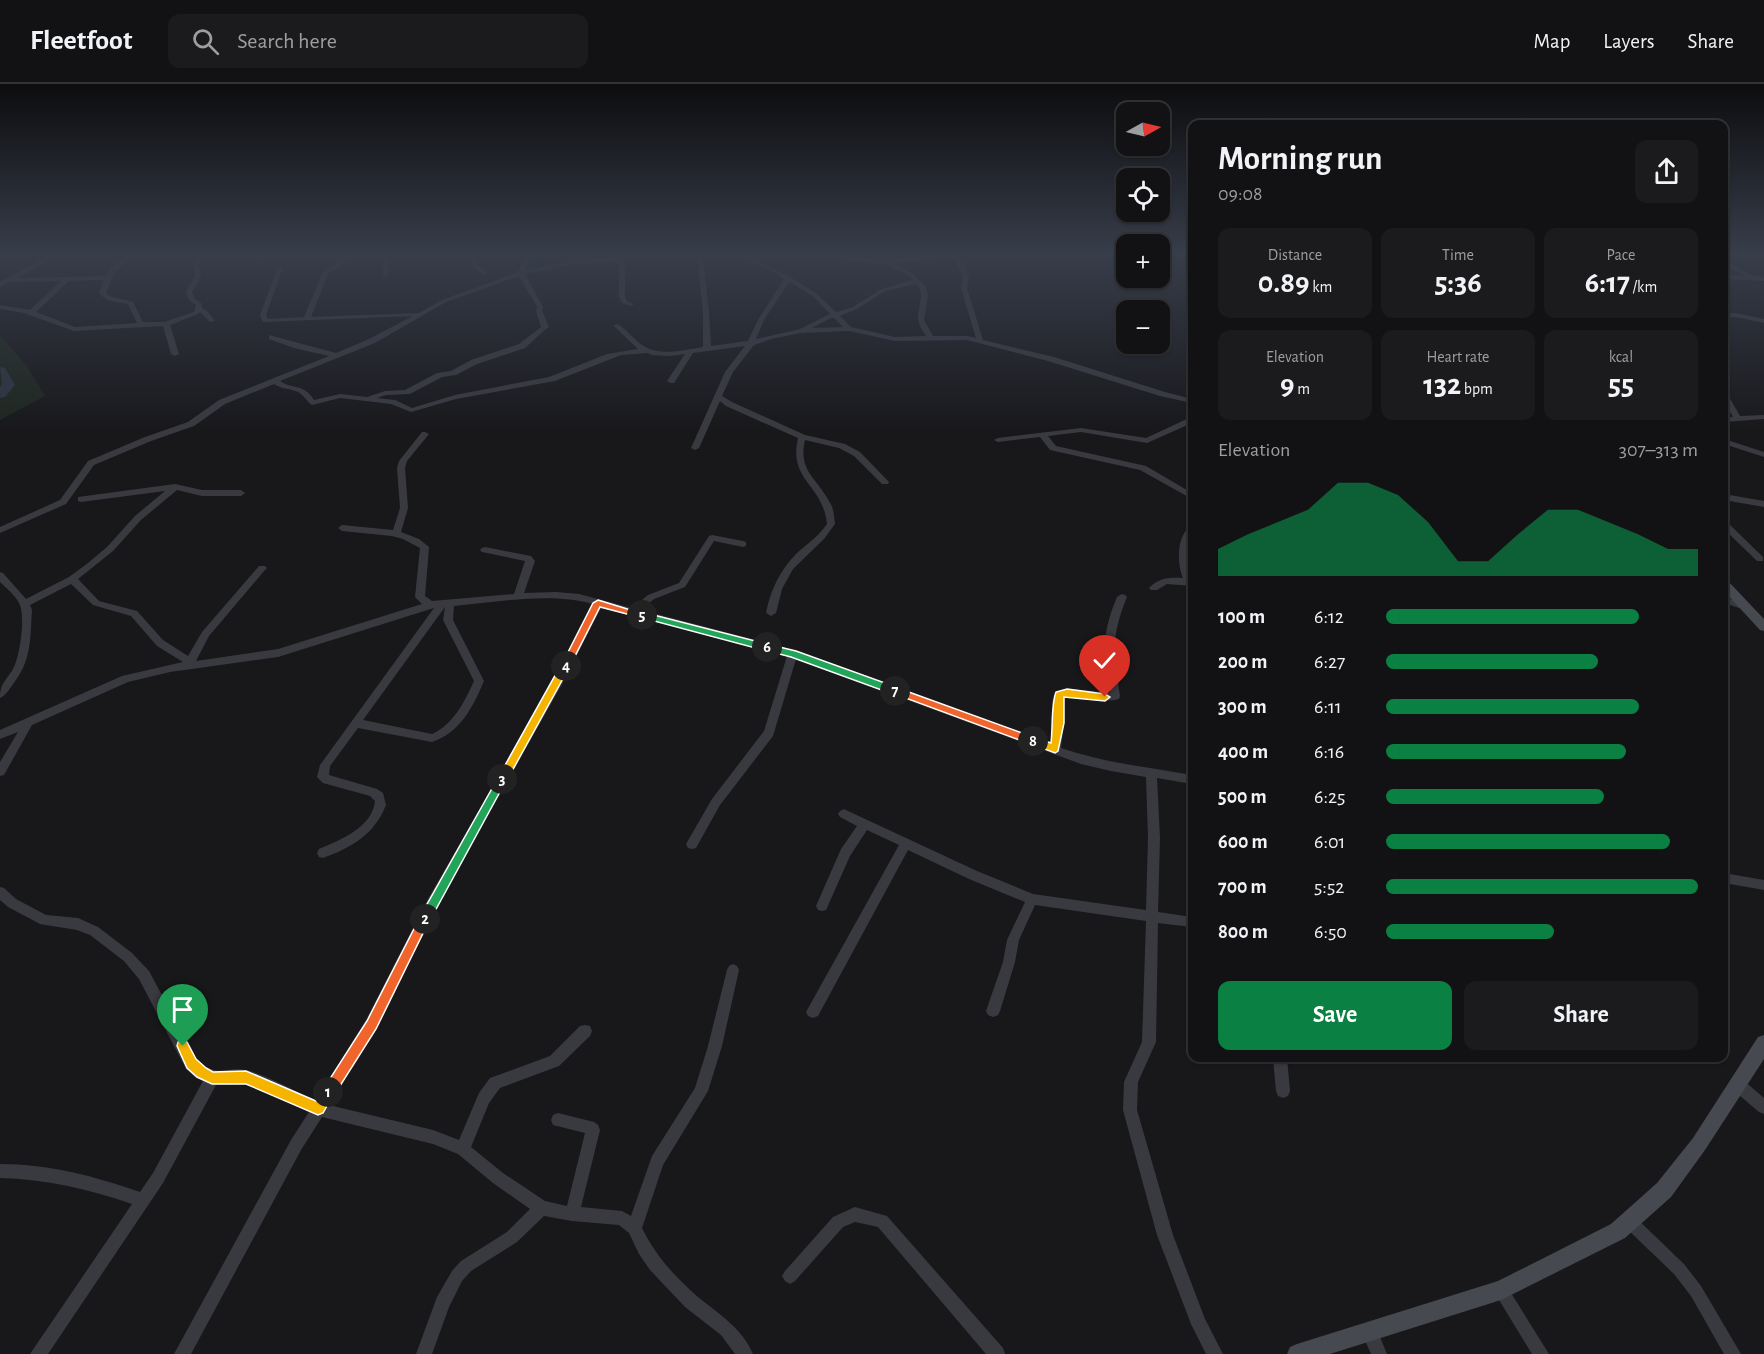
<!DOCTYPE html>
<html lang="en">
<head>
<meta charset="utf-8">
<style>
  body { margin:0; font-family:"Alegreya Sans",sans-serif; background:#1b1b1d; color:#f1f3f6; height:100vh; display:flex; flex-direction:column; font-size:22px; white-space:nowrap }
  * { box-sizing:border-box; margin:0 }
  p { font-size:20px; color:#9c9ea0 }
  .icon { flex:none; width:33px; height:33px; fill:none; stroke:currentColor; stroke-width:2; stroke-linecap:round; stroke-linejoin:round }
  .map { position:relative; flex:1; overflow:hidden }
  .sheet { position:absolute; left:1188px; top:36px; width:540px; height:942px; display:flex; flex-direction:column; background:#121214; border-radius:12px; box-shadow:0 2px 4px #0004,0 0 0 2px #313234 }
  .sheet>* { flex:none }
  .needle { width:39px; rotate:82deg }
  .controls { position:absolute; left:1116px; top:18px; display:grid; gap:12px }
  .controls a { display:grid; place-items:center; width:54px; height:54px; border-radius:12px; background:#121214; box-shadow:0 2px 4px #0004,0 0 0 2px #313234; font-size:30px }
  .pin { position:absolute; display:grid; place-items:center; width:51px; height:51px; color:#fff; margin:-62px -26px; border-radius:50% 50% 50% 0; rotate:-45deg; box-shadow:0 0 6px #0007 }
  .pin .icon { rotate:45deg }
  .km { position:absolute; width:30px; height:30px; margin:-15px; border-radius:50%; background:#222; color:#fff; font-size:16px; line-height:30px; text-align:center }
  .round { display:grid; place-items:center; flex:none; width:63px; height:63px; border-radius:12px; background:#1b1b1d }
  .headline { display:flex; align-items:center; justify-content:space-between; height:102px; padding:0 30px }
  h1 { font-size:33px; font-weight:600; line-height:45px }
  .metrics { display:grid; grid-template-columns:repeat(3,1fr); gap:9px; height:102px; padding:6px 30px }
  .metrics div { display:grid; align-content:center; border-radius:12px; background:#1b1b1d; text-align:center }
  .metrics b { font-size:30px; font-weight:600 }
  .metrics small { font-size:16px; font-weight:400 }
  .metrics p { font-size:16px }
  .chart { height:168px; padding:12px 30px }
  .chart p { display:flex; justify-content:space-between }
  .chart svg { width:100%; height:108px; margin-top:6px; fill:#0b8043; opacity:.7 }
  .action { display:flex; gap:12px; margin-top:auto; padding:12px 30px }
  .action a { flex:1; height:69px; border-radius:12px; background:#0b8043; color:#fff; font-size:24px; font-weight:600; line-height:69px; text-align:center }
  .action a+a { background:#1b1b1d; color:#f1f3f6 }
  ul { padding:0 30px; list-style:none; font-size:20px }
  li { display:grid; grid-template-columns:96px 72px 1fr; align-items:center; height:45px }
  li i { height:15px; border-radius:8px; background:#0b8043 }
  header { display:flex; align-items:center; gap:36px; box-sizing:border-box; height:84px; padding:0 30px; background:#121214; border-bottom:2px solid #313234 }
  header strong { font-size:28px }
  nav { display:flex; gap:33px; margin-inline-start:auto; font-size:21px }
  .search { width:420px; height:54px; background:#1b1b1d; display:flex; align-items:center; gap:15px; box-sizing:border-box; padding:0 21px; border-radius:12px; color:#9c9ea0; font-size:22px }
  .map>svg:first-child { display:block }
  .green { fill:#1d261f }
  .lines { fill:none; stroke-linecap:round; stroke-linejoin:round }
  .river { fill:#2d3740; fill-rule:evenodd }
  .street { fill:#393a40; fill-rule:evenodd }
  .secondary { fill:#474950; fill-rule:evenodd }
  .split-1 { fill:#f5b400; stroke:#fff; stroke-width:1.5 }
  .split-2 { fill:#f0652b; stroke:#fff; stroke-width:1.5 }
  .split-3 { fill:#22a559; stroke:#fff; stroke-width:1.5 }
  .split-4 { fill:#f5b400; stroke:#fff; stroke-width:1.5 }
  .split-5 { fill:#f0652b; stroke:#fff; stroke-width:1.5 }
  .split-6 { fill:#22a559; stroke:#fff; stroke-width:1.5 }
  .split-7 { fill:#22a559; stroke:#fff; stroke-width:1.5 }
  .split-8 { fill:#f0652b; stroke:#fff; stroke-width:1.5 }
  .split-9 { fill:#f5b400; stroke:#fff; stroke-width:1.5 }
</style>
</head>
<body>
<header>
<strong>Fleetfoot</strong>
<div class="search"><svg class="icon" aria-label="search" viewBox="0 0 24 24"><circle cx="10" cy="10" r="6"/><path d="M15 15l6 6"/></svg>Search here</div>
<nav><a>Map</a><a>Layers</a><a>Share</a></nav>
</header>
<div class="map">
<svg width="1764" height="1270" viewBox="0 0 1764 1270">
  <rect width="100%" height="100%" fill="#18181b"/>
  <path class="green" d="M0 251 27 282 45 312 0 336Z"/>
  <g class="lines">
    <path class="river" d="M0 283 5 284 15 301 5 313 0 314V303L2 300Z"/>
    <g class="street">
      <path d="M53 169H61L18 194 106 192C111 182 126 169 137 169L114 189 106 209 109 212 133 218 143 238H164L194 228 196 221 189 216 186 208 195 192 193 181 201 169H207L199 181 201 192 192 208 194 214 201 219 202 224 208 228 215 237 210 238 200 228 198 230 170 241 179 270 175 272 171 270 163 242 74 247 24 229 0 225V221L30 226 61 197 10 198 0 203V198ZM104 196 99 209C106 218 117 218 128 220L137 239 75 243 36 228 69 197Z"/>
      <path d="M256 169H262L263 175 268 177V179L258 177Z"/>
      <path d="M354 169H361L328 190 311 233 419 229 442 216 518 188 522 179 532 171H521L518 169 607 170 604 172 540 171 527 181 525 186 571 177 665 169 820 171 886 176 967 169 960 174 969 192 967 204 983 256 1054 273 1165 308 1192 315V319L1160 312 1048 277 967 256 895 257 849 247 800 249 771 255 754 261 733 288 722 312 732 318 805 351 845 360 860 368 889 398 888 400H882L854 372 839 364 805 356C798 387 816 393 829 417 834 424 834 432 835 440L824 455 793 485 782 505 776 529 771 532 766 529C770 507 780 486 796 470 807 460 819 452 827 440 823 400 788 397 798 354L726 322 720 317 699 364 695 366 691 364 725 288 745 262 693 269 674 299H671L667 297 685 270 670 272 652 271 647 269 621 271 555 297 456 315 411 328 391 320 340 314 312 321C307 318 304 311 298 308 289 304 281 305 274 300L225 320 194 342 151 357 94 381 66 420 0 449V443L60 416 88 377 145 353 188 338 219 316 329 272 294 264 269 255V251L336 269 369 255 413 232 263 238 260 231 278 182 283 183 266 231 268 235 304 233 323 188ZM675 172H697L703 228V263C684 266 660 273 642 261 633 255 627 245 617 240L613 242 615 243 638 265 607 270 549 293 455 311 412 324 395 316 377 314 386 311 410 310 442 293 456 291 477 280 525 264 547 244 549 243 542 227 543 223 525 190 571 181 619 177V213L622 219 631 222 634 220 627 217 625 213V176ZM703 173 820 175 886 180 909 192 913 196 881 205 853 223 836 228 817 210 792 194 791 192C777 190 762 175 746 175V177L770 186 784 195 758 236 748 257 711 262 709 228ZM954 175 963 192 961 204 976 254 967 252H933L924 236 928 211 926 203 913 190 893 179ZM519 192 537 223 536 227 541 243 519 260 471 276 451 287 437 289 405 306 385 307 367 313 340 310 314 316C304 299 293 306 280 297L375 259 446 218ZM789 198 813 212 830 230 800 245 756 255 764 236ZM916 200C926 210 918 221 918 234 918 240 923 247 926 252L895 253 851 243 840 232 857 225 885 207ZM831 234H834L843 243 812 244Z"/>
      <path d="M374 169H381L389 175 388 193 383 192V176Z"/>
      <path d="M470 169H476L477 180 486 188V190H482L472 182Z"/>
      <path d="M1160 169H1164L1160 171Z"/>
      <path d="M1724 177 1752 191 1753 192 1764 193V197L1724 195V191L1745 192 1724 181Z"/>
      <path d="M1736 229 1764 235V239L1736 233 1724 234V230Z"/>
      <path d="M1724 309 1728 311 1740 332 1764 331V335L1724 338V334L1733 333 1724 317Z"/>
      <path d="M1189 334H1192V339L1147 359 1081 348 1048 352 1056 362 1146 382 1192 409V415L1140 386 1050 366 1040 353 998 358 994 356 998 354 1081 344 1146 354Z"/>
      <path d="M422 348H425L429 350 407 377 405 384 408 424 401 448 419 455 429 463 425 512 432 517 514 510 525 477 482 468 480 466 482 464 485 463 531 472 535 477 524 509 556 508 579 510 632 524 648 511 679 499 709 452 712 451 743 457 746 458V462L743 463 714 457 685 503 654 515 641 526 797 567 1050 660 1054 639 1052 618 1056 607 1073 605 1110 609C1103 570 1101 551 1117 513L1122 510 1125 511 1127 513C1110 555 1114 569 1120 612L1119 615C1100 620 1083 611 1064 613L1062 618 1064 639 1061 664C1104 679 1148 683 1192 691V700L1157 694 1160 754 1158 828 1192 833V843L1158 839 1156 958 1138 998 1137 1026 1173 1151 1205 1235 1223 1270H1206L1191 1240 1157 1151 1123 1026 1124 998 1142 958 1146 837 1035 821 1019 856 1015 878 1000 927 998 931 993 933 988 931 986 927 1003 878 1007 856 1025 818 969 795 908 766 818 932 813 934 808 932 806 928 899 761 867 746 850 772 826 826 822 827 818 826 816 822 841 765 857 742 840 733 838 730 840 727 844 725 848 727 977 787 1033 810 1146 826 1148 754 1146 693 1111 687 1081 680 796 575 773 652 720 721 696 764 692 765 688 764 686 760 712 715 764 647 787 572 602 522 561 602 436 823 376 946 329 1021 433 1046 459 1056 479 1009 490 994 550 972 580 942 585 941 590 942 592 947 590 952 559 982 500 1004 489 1019 471 1063 503 1089 545 1117 567 1122 585 1049 553 1041 551 1036 553 1031 558 1029 594 1038 598 1041 600 1046 581 1123 622 1127 631 1132 652 1072 695 1004 708 962 727 886 729 882 733 880 737 882 739 886 722 962 708 1007 663 1081 642 1144C655 1171 675 1193 698 1213 719 1230 742 1244 753 1270H735L721 1251 685 1223 650 1186 639 1170 629 1149 619 1141 572 1137 544 1132 517 1158 471 1187 462 1197 449 1223 432 1270H416L437 1213 452 1187 461 1177 507 1148 530 1125 493 1099 458 1070 433 1060 322 1033 301 1066 191 1270H174L291 1056 309 1028 259 1004 246 1000 216 1001 163 1099 48 1270H30L132 1120C88 1105 46 1095 0 1094V1080C49 1080 94 1092 140 1108L153 1089 203 997 196 994 186 985 139 895 124 877 90 851 77 846 40 840 8 823 0 816V803L4 804 16 815 46 831 78 834 98 843 132 869 149 887 196 975C220 997 225 980 250 987 272 994 294 1007 316 1017L366 936 428 815 553 598 593 520C549 508 500 518 454 522L453 536 484 597C473 623 460 649 432 658L358 644 330 682 329 691 377 705 383 709 386 721C375 750 351 764 323 774L319 773 317 769 319 765C340 756 372 744 375 717L370 712 323 699 317 693 320 681 434 524 278 573 170 588 128 598 32 641 4 691 0 692V678L18 648 0 655V646L122 592 183 578 157 562 131 532 93 521 71 500 30 521 32 526C30 555 32 576 13 600 9 606 6 611 0 614 0 599 6 597 13 585 20 573 26 531 19 519 15 511 6 504 0 498V488L3 489 26 515 69 493 88 479 107 463 135 432 165 407 81 418 78 417V413L175 400 202 406H241L245 409 241 412H202L177 406 141 436 113 467 78 495 99 517 137 527 163 556 188 572 202 548 259 482H265L267 484 265 486 209 552 196 577 278 565 422 520 415 513 420 464 403 455 392 452 342 447 338 444 342 441 393 446 400 424 397 384 399 377ZM445 523 443 536 474 597C465 617 453 641 432 650L363 636Z"/>
      <path d="M1724 355 1764 368V373L1724 360Z"/>
      <path d="M1724 410 1764 417V423L1724 416Z"/>
      <path d="M1724 437 1727 438 1763 473V477H1757L1724 445Z"/>
      <path d="M1192 441C1193 453 1187 464 1187 477 1188 486 1192 493 1192 502L1167 500 1157 506H1151L1149 504C1158 494 1170 493 1183 494 1177 479 1176 451 1192 441Z"/>
      <path d="M1724 513 1748 521 1750 523 1745 526 1724 519Z"/>
      <path d="M1724 789 1764 796V806L1724 799Z"/>
      <path d="M1273 974H1287L1290 1007 1288 1012 1283 1014 1278 1012 1276 1007Z"/>
      <path d="M1737 993 1742 995 1764 1014V1030L1759 1028 1732 1005 1730 1000 1732 995Z"/>
      <path d="M855 1123 887 1132 1003 1264 1005 1270H986L878 1143 855 1138 843 1143 795 1197 790 1200 785 1197 782 1192 785 1187 833 1133Z"/>
      <path d="M1629 1130 1634 1132 1684 1180 1701 1202 1741 1270H1724L1691 1212 1674 1190 1624 1142 1622 1137 1624 1132Z"/>
      <path d="M1501 1198 1506 1201 1549 1270H1532L1496 1211 1493 1206 1496 1201Z"/>
      <path d="M1369 1239 1375 1241 1387 1270H1371L1361 1247 1363 1241Z"/>
    </g>
    <g class="secondary">
      <path d="M1724 496 1728 497 1764 535V547L1760 546 1724 507Z"/>
      <path d="M1764 951V975L1705 1066 1671 1113 1625 1154 1501 1216 1330 1270H1287L1290 1263 1297 1260 1498 1197 1611 1140 1657 1099 1693 1054 1758 953Z"/>
    </g>
  </g>
  <linearGradient id="sky" x2="0" y2="1"><stop stop-color="#0d0d0f"/><stop offset="0.49" stop-color="#373d4a"/><stop offset="1" stop-color="#373d4a" stop-opacity="0"/></linearGradient>
  <rect width="1764" height="347" fill="url(#sky)"/>
  <path class="split-1" d="M183 956 187 958 196 975 206 984 213 988 246 987 316 1017 324 1004 328 1002 333 1004 335 1008 323 1029 318 1031 246 1000H212L197 993 187 984 177 962 178 958Z"/>
  <path class="split-2" d="M425 829 430 835 376 945 333 1013 328 1015 324 1013 322 1008 324 1004 367 937 421 831Z"/>
  <path class="split-3" d="M502 691 507 695 429 838H421V831L499 692Z"/>
  <path class="split-4" d="M566 578 570 582 506 698H499V692L562 579Z"/>
  <path class="split-5" d="M598 516 647 531 642 534 600 523 569 584H562L561 582 593 519Z"/>
  <path class="split-6" d="M642 528 767 560 772 563 767 567 639 533V529Z"/>
  <path class="split-7" d="M767 560 796 567 899 604 900 607 895 611 791 573 764 566V561Z"/>
  <path class="split-8" d="M895 603 1036 654 1038 657 1033 661 892 609 891 607Z"/>
  <path class="split-9" d="M1067 605 1105 610 1110 613 1105 617 1064 613V639L1058 667 1055 669 1029 659 1028 657 1033 653 1051 659C1053 643 1051 621 1056 608Z"/>
</svg>
<div class="controls">
<a><svg class="needle" viewBox="-14 -14 28 28"><path d="M0-13l5 13h-10z" fill="#e53935"/><path d="M0 13l5-13h-10z" fill="#9c9ea0"/></svg></a>
<a><svg class="icon" aria-label="locate" viewBox="0 0 24 24"><circle cx="12" cy="12" r="6"/><path d="M12 2v4M12 18v4M2 12h4M18 12h4"/></svg></a>
<a>+</a>
<a>−</a>
</div>
<div class="pin" style="left:183px;top:962px;background:#1e9e55"><svg class="icon" aria-label="arrive" viewBox="0 0 24 24"><path d="M6 21V4h12l-3 4 3 4H6"/></svg></div>
<div class="pin" style="left:1105px;top:613px;background:#d93025"><svg class="icon" aria-label="check" viewBox="0 0 24 24"><path d="M5 12l5 5 9-10"/></svg></div>
<b class="km" style="left:328px;top:1008px">1</b>
<b class="km" style="left:425px;top:835px">2</b>
<b class="km" style="left:502px;top:695px">3</b>
<b class="km" style="left:566px;top:582px">4</b>
<b class="km" style="left:642px;top:531px">5</b>
<b class="km" style="left:767px;top:563px">6</b>
<b class="km" style="left:895px;top:607px">7</b>
<b class="km" style="left:1033px;top:657px">8</b>
<section class="sheet">
<div class="headline"><div><h1>Morning run</h1><p>09:08</p></div><a class="round"><svg class="icon" aria-label="share" viewBox="0 0 24 24"><path d="M12 15V3M7 8l5-5 5 5M5 13v7h14v-7"/></svg></a></div>
<div class="metrics">
<div><p>Distance</p><b>0.89<small> km</small></b></div>
<div><p>Time</p><b>5:36</b></div>
<div><p>Pace</p><b>6:17<small> /km</small></b></div>
</div>
<div class="metrics">
<div><p>Elevation</p><b>9<small> m</small></b></div>
<div><p>Heart rate</p><b>132<small> bpm</small></b></div>
<div><p>kcal</p><b>55</b></div>
</div>
<div class="chart"><p><span>Elevation</span>307–313 m</p>
<svg viewBox="0 0 160 44" preserveAspectRatio="none"><path d="M0 44V33L10 27L20 22L30 17L40 6L50 6L60 11L70 22L80 38L90 38L100 27L110 17L120 17L130 22L140 27L150 33L160 33V44z"/></svg>
</div>
<ul>
<li><b>100 m</b>6:12<i style="width:81%"></i></li>
<li><b>200 m</b>6:27<i style="width:68%"></i></li>
<li><b>300 m</b>6:11<i style="width:81%"></i></li>
<li><b>400 m</b>6:16<i style="width:77%"></i></li>
<li><b>500 m</b>6:25<i style="width:70%"></i></li>
<li><b>600 m</b>6:01<i style="width:91%"></i></li>
<li><b>700 m</b>5:52<i style="width:100%"></i></li>
<li><b>800 m</b>6:50<i style="width:54%"></i></li>
</ul>
<div class="action"><a>Save</a><a>Share</a></div>
</section>
</div>
</body>
</html>
